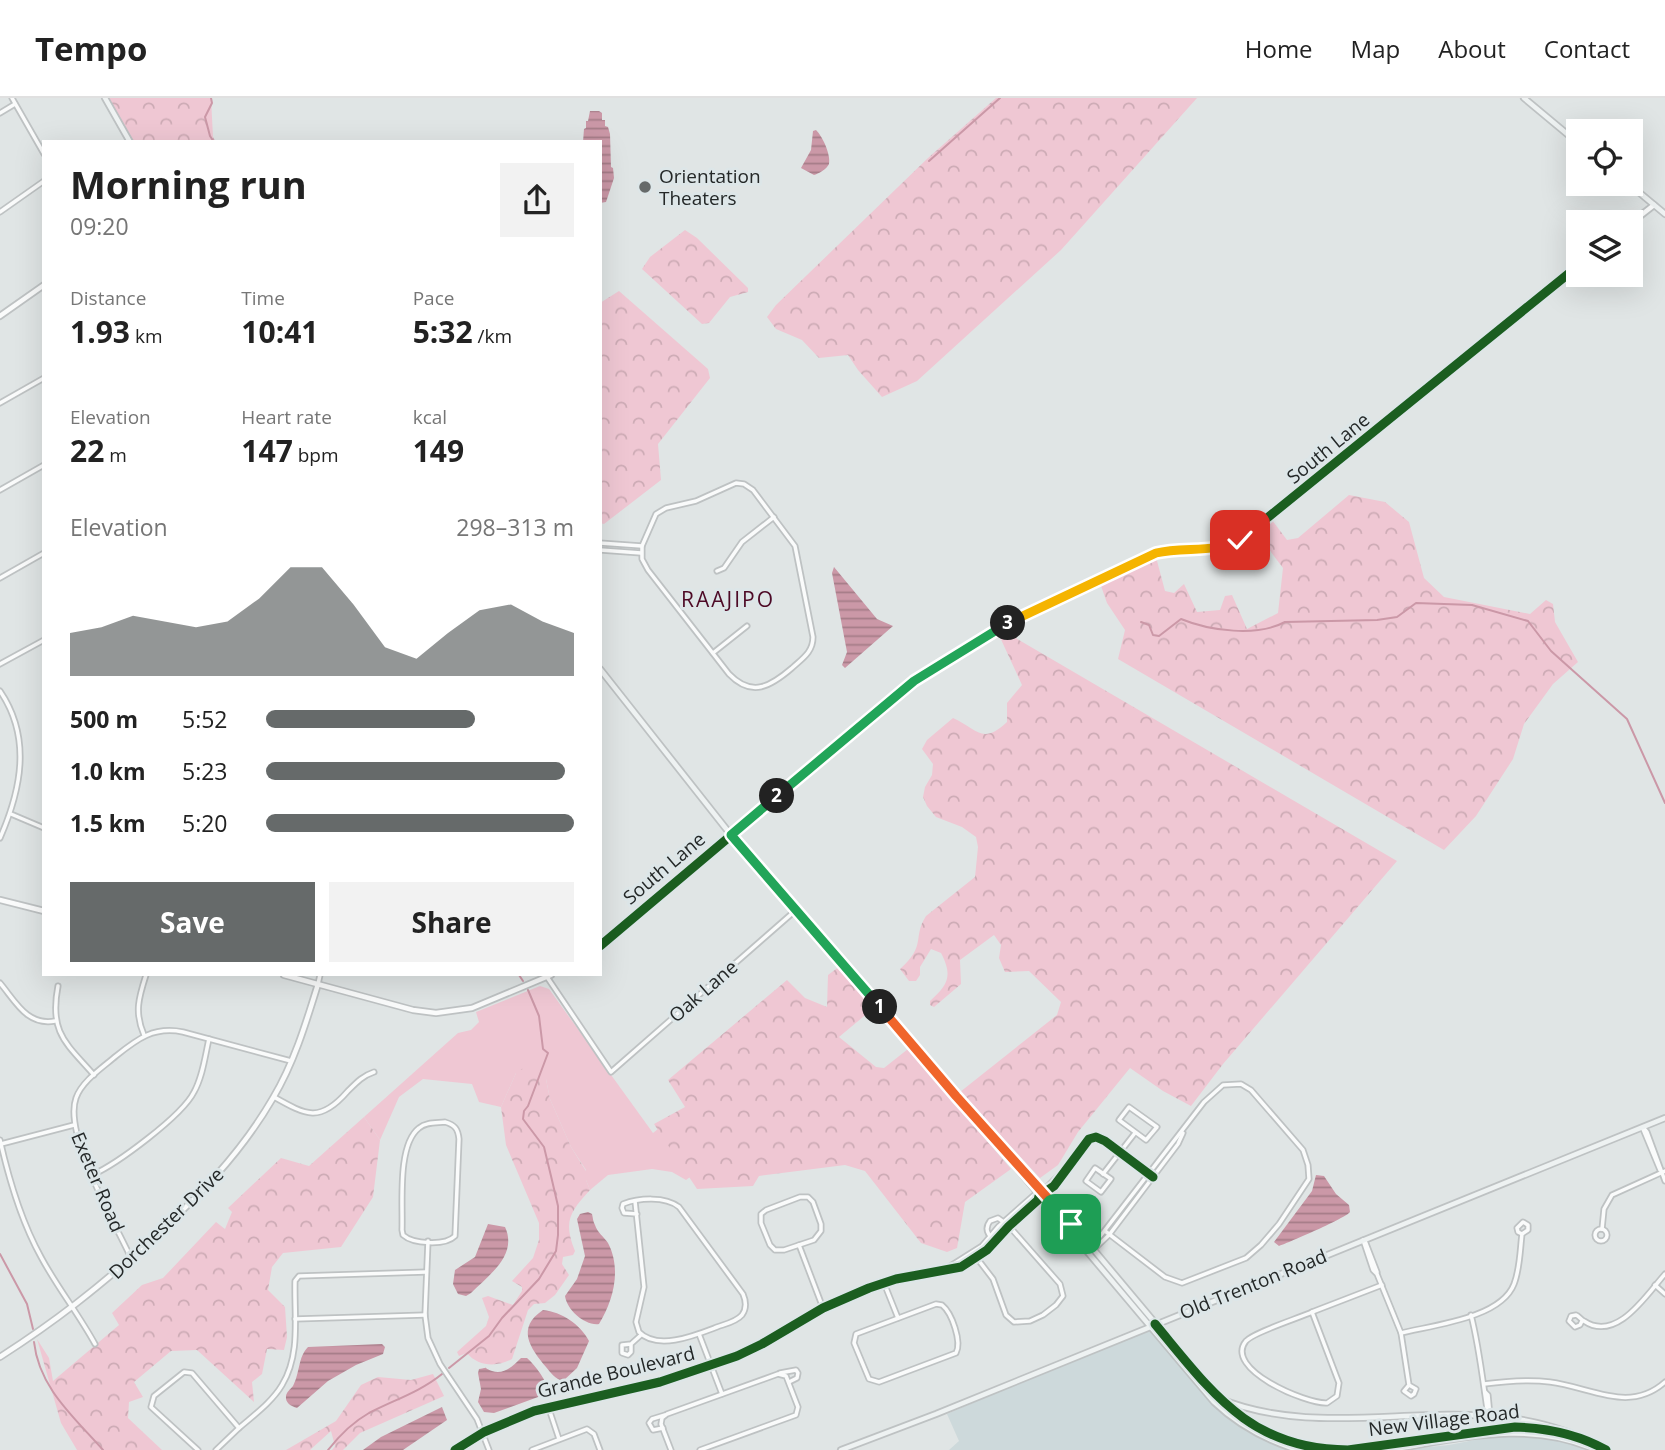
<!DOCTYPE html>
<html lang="en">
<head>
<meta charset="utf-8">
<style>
  body { margin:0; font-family:"Open Sans",sans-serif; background:#f2f2f2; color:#222; height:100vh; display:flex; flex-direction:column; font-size:26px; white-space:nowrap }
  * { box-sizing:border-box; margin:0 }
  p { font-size:23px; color:#767676 }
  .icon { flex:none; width:38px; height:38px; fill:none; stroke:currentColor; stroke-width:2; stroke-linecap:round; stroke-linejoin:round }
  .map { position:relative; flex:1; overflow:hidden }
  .details { position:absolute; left:42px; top:42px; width:560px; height:836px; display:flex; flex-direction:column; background:#fff; border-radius:0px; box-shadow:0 7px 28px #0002 }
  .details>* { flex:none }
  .tools { position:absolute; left:1566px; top:21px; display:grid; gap:14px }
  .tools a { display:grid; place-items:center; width:77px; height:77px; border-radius:0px; background:#fff; box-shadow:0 7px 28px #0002; font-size:35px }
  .pin { position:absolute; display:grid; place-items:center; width:60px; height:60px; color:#fff; margin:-30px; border-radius:14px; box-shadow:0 4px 10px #0006 }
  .km { position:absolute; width:35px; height:35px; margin:-18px; border-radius:50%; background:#222; color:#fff; font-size:19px; line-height:35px; text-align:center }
  .round { display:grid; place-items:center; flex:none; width:74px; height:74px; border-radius:0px; background:#f2f2f2 }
  .overview { display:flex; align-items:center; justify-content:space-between; height:119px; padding:0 28px }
  h1 { font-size:38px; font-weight:700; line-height:52px }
  .stats { display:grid; grid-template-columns:repeat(3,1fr); gap:10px; height:119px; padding:7px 28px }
  .stats div { display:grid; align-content:center }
  .stats b { font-size:30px; font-weight:700 }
  .stats small { font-size:19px; font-weight:400 }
  .stats p { font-size:19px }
  .chart { height:196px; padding:14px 28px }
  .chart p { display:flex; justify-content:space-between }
  .chart svg { width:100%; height:126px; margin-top:7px; fill:#666a6a; opacity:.7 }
  .action { display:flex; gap:14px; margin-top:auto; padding:14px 28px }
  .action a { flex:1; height:80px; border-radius:0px; background:#666a6a; color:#fff; font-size:28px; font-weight:700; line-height:80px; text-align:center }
  .action a+a { background:#f2f2f2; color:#222 }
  ul { padding:0 28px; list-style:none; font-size:23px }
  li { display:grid; grid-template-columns:112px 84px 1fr; align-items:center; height:52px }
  li i { height:18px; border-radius:9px; background:#666a6a }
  header { display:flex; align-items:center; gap:42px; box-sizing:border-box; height:98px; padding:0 35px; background:#fff; border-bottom:2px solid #e0e0e0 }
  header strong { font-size:33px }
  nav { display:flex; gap:38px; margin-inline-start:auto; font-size:24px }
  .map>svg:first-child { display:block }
  .built { fill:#cdd9db }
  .grass { fill:#efc7d3 }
  .forest { fill:url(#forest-crowns) }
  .water { fill:url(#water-rules) }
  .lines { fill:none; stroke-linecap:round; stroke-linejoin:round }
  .stream { stroke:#cb98a7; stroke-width:2 }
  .minor-casing { stroke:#bec2c3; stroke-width:7 }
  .tertiary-casing { stroke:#bec2c3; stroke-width:8 }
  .secondary-casing { stroke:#bec2c3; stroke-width:8 }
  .minor { stroke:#fafbfb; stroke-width:3.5 }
  .tertiary { stroke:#fafbfb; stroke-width:4.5 }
  .secondary { stroke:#eef2f2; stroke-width:4.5 }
  .cycleway-casing { stroke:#dde6e8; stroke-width:13 }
  .cycleway { stroke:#1b5e20; stroke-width:9 }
  .split-1-casing { stroke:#fff; stroke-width:14 }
  .split-2-casing { stroke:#fff; stroke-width:14 }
  .split-3-casing { stroke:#fff; stroke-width:14 }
  .split-4-casing { stroke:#fff; stroke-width:14 }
  .split-1 { stroke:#f0652b; stroke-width:9 }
  .split-2 { stroke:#22a559; stroke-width:9 }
  .split-3 { stroke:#22a559; stroke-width:9 }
  .split-4 { stroke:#f5b400; stroke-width:9 }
  .poi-dot { fill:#666a6a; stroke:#dde6e8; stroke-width:2.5 }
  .labels { text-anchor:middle; stroke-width:6; stroke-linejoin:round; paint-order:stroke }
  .poi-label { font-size:19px; fill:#242828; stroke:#dde6e8; text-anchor:start }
  .street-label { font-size:19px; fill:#242828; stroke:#dde6e8 }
  .neighbourhood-label { font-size:21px; letter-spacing:2px; fill:#4d0a26; stroke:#dde6e8 }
</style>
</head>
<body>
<header>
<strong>Tempo</strong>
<nav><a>Home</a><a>Map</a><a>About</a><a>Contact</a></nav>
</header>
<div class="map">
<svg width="1665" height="1352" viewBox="0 0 1665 1352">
  <defs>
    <pattern id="forest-crowns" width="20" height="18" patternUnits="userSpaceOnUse" patternTransform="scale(1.75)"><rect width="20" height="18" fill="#efc7d3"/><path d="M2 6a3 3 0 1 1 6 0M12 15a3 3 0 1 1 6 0" fill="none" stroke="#cdabb5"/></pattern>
    <pattern id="water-rules" width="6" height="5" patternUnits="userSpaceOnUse" patternTransform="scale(1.75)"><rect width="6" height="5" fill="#cb98a7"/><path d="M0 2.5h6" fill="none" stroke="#a57c88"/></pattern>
  </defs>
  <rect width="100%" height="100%" fill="#e0e5e5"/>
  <g class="built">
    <path d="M1149 1233 1154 1235 1210 1303 1226 1318 1259 1340 1290 1352H949L959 1343 947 1316 1076 1261Z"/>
    <path d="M1500 1337H1533L1563 1342 1592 1352H1400L1449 1347Z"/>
  </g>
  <path class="grass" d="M540 888 549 891 653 1035 658 1031 690 1079 686 1082 672 1074 652 1071 608 1077 590 1092 586 1082V1072L571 1049 550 1001 546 981 516 975 501 1009 479 1004 472 986 423 981 399 999 380 1042 364 1019 458 935 471 932 479 924 476 914Z"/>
  <g class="forest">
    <path d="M105 0H211L213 39 216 44H130Z"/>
    <path d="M996 0H1197L1061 152 917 283 882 299 858 272 848 257 819 260 802 242 776 231 767 219 776 207 928 60Z"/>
    <path d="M685 132 697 140 748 190V194L730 199 709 225 702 226 642 171 650 159Z"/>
    <path d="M619 193 708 271 710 280 658 346 661 382 604 426 600 425V205Z"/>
    <path d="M1349 397 1385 404 1409 424 1424 480 1444 499 1530 516 1546 502 1553 506 1555 524 1578 564 1553 586 1524 626 1513 661 1476 718 1444 752 1118 561 1125 532 1107 505 1100 485 1156 459 1165 493 1174 495 1184 486 1197 514 1220 512 1225 498 1232 497 1247 531 1278 515 1283 470 1265 446H1253L1247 461 1233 463V454L1272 422 1287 442 1298 440Z"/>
    <path d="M1002 532 1397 763 1223 966 1191 1008 1163 993 1130 970 1078 1034 1058 1067 1040 1080 960 994 1057 917 1061 904 1029 873 1005 874 999 860 1001 847 994 837 960 862 961 886 934 909 930 907V903C948 887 953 878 941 855L931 851 920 869V877L916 883H909L900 871C927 847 912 840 926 818L975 779 978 749 976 739 962 729 936 719 927 708 923 699 925 689 932 677 933 666 922 651 927 642 953 620C976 630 982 648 1007 624V605L1022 587 998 535Z"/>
    <path d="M840 868 875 909 839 939 876 969 884 970 908 951 1011 1071 965 1104 957 1150 947 1154 921 1145 865 1073 845 1067 759 1078 753 1088 697 1091 654 1026 685 1009 668 982 787 882 805 900 827 909 828 877Z"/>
    <path d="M526 968 539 971 546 981 550 1001 571 1049 586 1073V1082L590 1092C570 1114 563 1123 575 1153L573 1157 563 1159 562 1166 569 1177 555 1197 545 1205 534 1206 528 1212 512 1261C498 1269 478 1269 467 1255L459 1258 457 1254 486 1228 489 1219 482 1200 488 1198 513 1207 522 1193V1189L512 1183 533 1160 539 1142V1125L506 1047 501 1009 516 975Z"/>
    <path d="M364 1019 380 1042 373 1099 341 1149 283 1155 272 1169 268 1192 285 1209 287 1239 284 1252 267 1251 262 1276 252 1284 254 1304 197 1252 171 1253 134 1284 143 1299 129 1304 128 1320 162 1352H77L61 1325 37 1241 49 1260 53 1283 119 1227 112 1215 142 1187 163 1180 216 1124 225 1131 232 1114 228 1110 281 1060 309 1068Z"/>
    <path d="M433 1276 444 1298 360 1335 343 1352H332L335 1348 331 1333 310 1352H286L336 1323 361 1287 378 1279 411 1282Z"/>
  </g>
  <g class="water">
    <path d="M590 13H599L602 15V22H605V28L608 29 610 36 611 69 613 70 614 80 606 104 600 105V44H583L584 31 586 30V23H588Z"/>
    <path d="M816 32C823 39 831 57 829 66 827 71 818 76 814 77L801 70 811 52 813 33Z"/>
    <path d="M834 469 877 521 893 528 845 570 842 567 847 554 832 475Z"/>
    <path d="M1316 1077 1324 1078 1336 1096 1349 1107 1350 1114C1346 1120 1290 1144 1279 1148L1274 1144 1312 1093Z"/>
    <path d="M588 1114 592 1116C593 1120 593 1124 595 1127 597 1134 604 1139 608 1145 622 1172 613 1203 599 1226 585 1228 567 1212 565 1198L577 1181 585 1158 577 1121 580 1116Z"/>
    <path d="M488 1126 505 1129C518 1157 489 1177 471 1195L466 1198 458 1196 453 1186 455 1172 475 1159Z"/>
    <path d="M543 1212C562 1214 580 1226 589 1243L577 1270 563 1283C555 1281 551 1275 546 1269 530 1250 516 1230 543 1212Z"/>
    <path d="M382 1246 385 1249 383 1256 356 1267 328 1283 297 1310C291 1308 285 1305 286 1298 287 1293 290 1292 293 1288 300 1275 298 1259 308 1249Z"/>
    <path d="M521 1260H527C536 1268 547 1283 549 1295L494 1315 484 1314 478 1304 481 1291 478 1275 479 1271C491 1269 481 1269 492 1273 504 1277 513 1268 521 1260Z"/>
    <path d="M442 1309 447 1322 403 1352H363L381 1339Z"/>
  </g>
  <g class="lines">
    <g class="stream">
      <path d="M211 0 212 5 205 19 210 38 214 44"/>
      <path d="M929 63 1000 0"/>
      <path d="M1141 524 1149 527 1153 537 1159 538 1181 521C1210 533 1257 539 1285 524L1377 522 1397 519 1416 505 1472 507 1528 523 1551 553 1627 621 1665 705"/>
      <path d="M519 877 523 883"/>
      <path d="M0 1156 27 1206 33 1231"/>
      <path d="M34 1244C39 1290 74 1319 103 1352"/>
      <path d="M449 1270 489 1238 502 1220 539 1181 556 1153 558 1137V1108L551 1078 544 1049 523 1021 524 1013 528 1008 548 955 543 951 539 918 528 892"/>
      <path d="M328 1352C339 1338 353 1324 369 1315 394 1302 420 1294 442 1276"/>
    </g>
    <defs>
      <g id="minor">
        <path d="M12 0 44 56"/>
        <path d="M0 15 15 6"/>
        <path d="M0 114 44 83"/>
        <path d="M0 305 44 280"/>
        <path d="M736 385 744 386 753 392 795 448 813 539C813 554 803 560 792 570 771 588 752 600 729 576L648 472 642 461V448L656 416 666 410 696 403Z"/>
        <path d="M0 392 44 367"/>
        <path d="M600 445 642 448"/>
        <path d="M600 452 641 455"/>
        <path d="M717 473 724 470 742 444 774 419"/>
        <path d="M0 480 44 455"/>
        <path d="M713 555 747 528"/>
        <path d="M0 566 44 542"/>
        <path d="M0 593C32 640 21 692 0 740"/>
        <path d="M11 716 44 730"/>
        <path d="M547 879 611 974 796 812"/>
        <path d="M0 885C16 904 27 928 55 923"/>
        <path d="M318 886 320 877"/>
        <path d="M58 888C49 935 66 945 94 977"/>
        <path d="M144 937C134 914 139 899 146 877"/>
        <path d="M274 999C306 1017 320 1025 347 994 356 985 362 978 374 974"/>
        <path d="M1129 1009 1157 1029 1146 1042 1119 1022Z"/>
        <path d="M445 1024C455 1027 458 1031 459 1041L455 1138C445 1148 413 1146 403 1137L402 1132C403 1106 397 1047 419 1030 426 1024 436 1025 445 1024Z"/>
        <path d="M1643 1029 1647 1034 1665 1083"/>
        <path d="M1643 1031 1660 1072"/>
        <path d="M0 1042C9 1082 21 1123 41 1159 57 1189 78 1215 95 1246"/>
        <path d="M1 1046 74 1027"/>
        <path d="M1095 1070 1111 1081 1101 1094 1086 1083Z"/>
        <path d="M1103 1076 1135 1035"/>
        <path d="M92 1077C117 1066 182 1018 194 994 203 978 205 958 209 941"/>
        <path d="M1043 1093 1062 1074"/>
        <path d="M800 1099H808L813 1104 821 1126V1133L814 1142 784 1152H775L770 1147 761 1125V1116L766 1112Z"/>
        <path d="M635 1103 644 1189 636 1224 639 1234C658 1253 696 1237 717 1229 725 1226 736 1224 742 1217 747 1210 746 1203 743 1196L679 1109C665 1098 639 1100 623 1106L622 1110 624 1115 637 1116"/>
        <circle cx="1601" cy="1137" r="6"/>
        <path d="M1602 1131 1604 1111 1612 1097 1665 1073"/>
        <path d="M1363 1142 1373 1172 1377 1176 1401 1235 1409 1287 1404 1293 1411 1298 1414 1296 1416 1291 1409 1287"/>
        <path d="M428 1143 425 1217 428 1240 440 1266 477 1321 489 1352"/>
        <path d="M1365 1143 1377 1174"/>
        <path d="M799 1147 823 1210"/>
        <path d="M1092 1153 1109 1137 1178 1046 1183 1035"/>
        <path d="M1088 1154 1204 1004 1223 987 1241 986 1251 992 1303 1052 1308 1067 1309 1081 1279 1126 1261 1147 1246 1160 1182 1185 1165 1179 1105 1133"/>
        <path d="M973 1155 993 1181 1006 1217 1014 1224 1030 1223 1043 1217 1056 1207 1063 1198 1060 1186 1009 1128 998 1120 990 1123C984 1131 988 1137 994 1142"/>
        <path d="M131 1160C115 1125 63 1036 76 1000 82 983 102 970 116 958 137 941 154 928 183 934L291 963"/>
        <path d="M944 1172 982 1148 999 1128 1034 1097 1039 1098"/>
        <path d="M884 1185 898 1220"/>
        <path d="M1655 1187 1665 1196"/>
        <path d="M936 1206 942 1207C952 1215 962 1244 956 1255L879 1284 869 1281 854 1245 856 1236Z"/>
        <path d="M1312 1214 1339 1285 1337 1298 1327 1305C1306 1306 1223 1271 1246 1243 1254 1234 1299 1220 1312 1214Z"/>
        <path d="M1312 1214 1382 1187"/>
        <path d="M1471 1217C1481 1256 1484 1297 1491 1336"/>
        <path d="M295 1221 425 1217"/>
        <path d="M1582 1223 1580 1227 1575 1229 1569 1223 1571 1218 1576 1217C1579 1218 1581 1222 1584 1223 1617 1245 1647 1196 1665 1176"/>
        <path d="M1401 1235C1434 1227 1501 1220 1514 1186 1520 1171 1520 1152 1522 1136L1528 1132V1127L1523 1124 1517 1130 1518 1134 1522 1136"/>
        <path d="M699 1236 722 1296"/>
        <path d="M631 1246V1254L628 1257 622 1255V1247L631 1246 641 1237"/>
        <path d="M780 1275 796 1272 798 1275 797 1280 789 1284"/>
        <path d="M1484 1286C1506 1283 1528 1281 1550 1284 1591 1289 1629 1316 1665 1284"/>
        <path d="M1485 1294 1488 1297 1491 1329"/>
        <path d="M548 1308 559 1341"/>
        <path d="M239 1330C254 1317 272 1304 282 1287 301 1256 294 1218 295 1183L299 1178 426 1174"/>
        <path d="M663 1330 653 1332 649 1325 652 1321 665 1317"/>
        <path d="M198 1352 151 1309 154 1298 184 1274 192 1275 239 1330 216 1352"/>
        <path d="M455 1352 484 1334 534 1313 660 1284 737 1258 762 1246 823 1210 869 1190 896 1181 961 1169 987 1152 1009 1128 1038 1102 1039 1098 1054 1088 1089 1041 1096 1039 1105 1043 1153 1079"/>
        <path d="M532 1352 587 1331 594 1336 600 1352"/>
        <path d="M671 1352 661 1326 662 1320 667 1316 778 1276 786 1278 798 1309 796 1317 700 1352"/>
      </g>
      <g id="tertiary">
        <path d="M1631 125 1654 107"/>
        <path d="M0 218 44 187"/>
        <path d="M0 802 44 813"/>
        <path d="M600 848 902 593C976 535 1064 498 1148 458 1178 447 1212 458 1240 442L1578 168"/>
        <path d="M284 877 413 912 436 915 472 910 551 877"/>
        <path d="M0 1259C56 1223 98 1190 148 1145 196 1101 240 1057 273 1000 294 965 306 925 318 886"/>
        <path d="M1323 1352 1324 1351"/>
      </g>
      <g id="secondary">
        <path d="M105 0 130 44"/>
        <path d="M1524 0 1578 45"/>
        <path d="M1629 86 1665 116"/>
        <path d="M600 571 731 737 946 986 1214 1304C1238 1327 1266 1342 1298 1352"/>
        <path d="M1008 1056 1094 1152 1218 1300C1343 1352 1479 1278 1606 1352"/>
        <path d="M841 1352 936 1316 1665 1020"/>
        <path d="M1388 1352C1458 1341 1529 1321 1596 1352"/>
      </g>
    </defs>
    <use href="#minor" class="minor-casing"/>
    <use href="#tertiary" class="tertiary-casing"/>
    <use href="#secondary" class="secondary-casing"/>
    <use href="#minor" class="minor"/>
    <use href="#tertiary" class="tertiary"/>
    <use href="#secondary" class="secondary"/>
    <defs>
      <g id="cycleway">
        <path d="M600 848 902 593C976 535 1064 498 1148 458 1178 447 1212 458 1240 442L1578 168"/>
        <path d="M1155 1226C1211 1293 1250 1352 1348 1352L1515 1329C1547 1330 1578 1336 1606 1352"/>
        <path d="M455 1352 484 1334 534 1313 660 1284 737 1258 762 1246 823 1210 869 1190 896 1181 961 1169 987 1152 1009 1128 1038 1102 1039 1098 1054 1088 1089 1041 1096 1039 1105 1043 1153 1079"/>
      </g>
    </defs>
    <use href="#cycleway" class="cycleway-casing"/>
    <use href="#cycleway" class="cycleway"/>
  </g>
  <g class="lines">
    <defs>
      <path id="split-1" d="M880 909 956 998 1071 1126"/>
      <path id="split-2" d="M777 698 731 737 880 909"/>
      <path id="split-3" d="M777 698 914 583 1008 525"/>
      <path id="split-4" d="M1008 525 1156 455C1184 448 1214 456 1240 442"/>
    </defs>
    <use href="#split-1" class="split-1-casing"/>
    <use href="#split-2" class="split-2-casing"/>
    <use href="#split-3" class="split-3-casing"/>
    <use href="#split-4" class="split-4-casing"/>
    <use href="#split-1" class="split-1"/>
    <use href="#split-2" class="split-2"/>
    <use href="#split-3" class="split-3"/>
    <use href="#split-4" class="split-4"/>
  </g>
  <circle class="poi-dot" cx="645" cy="89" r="7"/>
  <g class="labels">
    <g class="poi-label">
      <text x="659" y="85">Orientation<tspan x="659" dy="22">Theaters</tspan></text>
    </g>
    <g class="street-label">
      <text transform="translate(1328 350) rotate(-39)" y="7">South Lane</text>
      <text transform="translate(664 770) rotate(-40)" y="7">South Lane</text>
      <text transform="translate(703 893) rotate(-41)" y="7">Oak Lane</text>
      <text transform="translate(98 1084) rotate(67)" y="7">Exeter Road</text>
      <text transform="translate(166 1125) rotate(-44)" y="7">Dorchester Drive</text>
      <text transform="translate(1253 1186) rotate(-22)" y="7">Old Trenton Road</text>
      <text transform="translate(616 1274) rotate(-14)" y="7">Grande Boulevard</text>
      <text transform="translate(1444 1322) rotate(-7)" y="7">New Village Road</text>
    </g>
    <g class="neighbourhood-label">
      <text x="728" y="509">RAAJIPO</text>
    </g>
  </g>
</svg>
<div class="tools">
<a><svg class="icon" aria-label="locate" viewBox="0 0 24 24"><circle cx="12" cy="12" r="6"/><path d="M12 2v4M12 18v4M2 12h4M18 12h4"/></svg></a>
<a><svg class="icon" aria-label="layers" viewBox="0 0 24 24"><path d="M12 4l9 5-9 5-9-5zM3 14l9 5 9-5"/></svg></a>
</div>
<div class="pin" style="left:1071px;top:1126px;background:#1e9e55"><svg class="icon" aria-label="arrive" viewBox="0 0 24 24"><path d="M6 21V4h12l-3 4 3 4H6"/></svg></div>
<div class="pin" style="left:1240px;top:442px;background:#d93025"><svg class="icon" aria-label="check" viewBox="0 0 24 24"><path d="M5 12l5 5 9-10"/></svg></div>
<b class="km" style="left:880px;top:909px">1</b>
<b class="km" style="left:777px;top:698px">2</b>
<b class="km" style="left:1008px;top:525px">3</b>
<section class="details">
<div class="overview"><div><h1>Morning run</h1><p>09:20</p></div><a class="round"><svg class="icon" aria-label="share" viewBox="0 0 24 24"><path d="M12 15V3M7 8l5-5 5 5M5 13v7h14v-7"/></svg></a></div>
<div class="stats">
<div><p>Distance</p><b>1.93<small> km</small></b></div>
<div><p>Time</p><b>10:41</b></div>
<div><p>Pace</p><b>5:32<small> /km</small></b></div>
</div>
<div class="stats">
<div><p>Elevation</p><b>22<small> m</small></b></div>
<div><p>Heart rate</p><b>147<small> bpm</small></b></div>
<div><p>kcal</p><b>149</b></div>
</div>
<div class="chart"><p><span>Elevation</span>298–313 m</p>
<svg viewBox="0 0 160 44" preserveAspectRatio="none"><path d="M0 44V29L10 27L20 23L30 25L40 27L50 25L60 17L70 6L80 6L90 19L100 34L110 38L120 29L130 21L140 19L150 25L160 29V44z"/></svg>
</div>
<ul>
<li><b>500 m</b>5:52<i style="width:68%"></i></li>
<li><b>1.0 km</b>5:23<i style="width:97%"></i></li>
<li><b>1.5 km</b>5:20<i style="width:100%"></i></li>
</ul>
<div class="action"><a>Save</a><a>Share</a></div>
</section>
</div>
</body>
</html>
